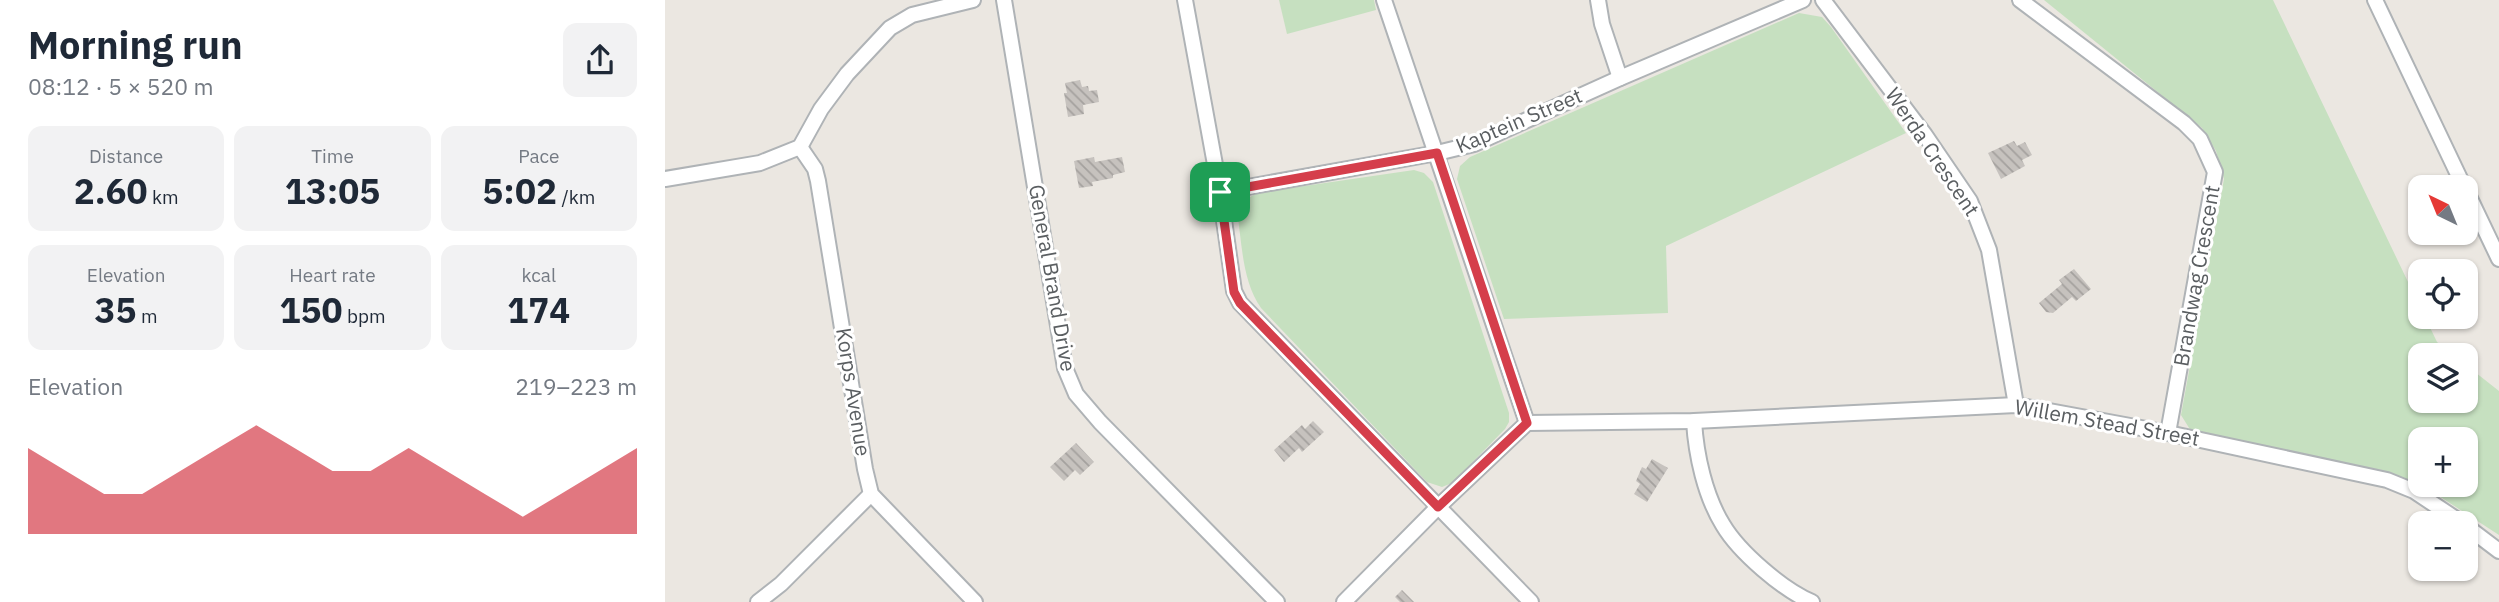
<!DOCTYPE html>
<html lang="en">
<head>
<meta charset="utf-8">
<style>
  body { margin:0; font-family:"IBM Plex Sans",sans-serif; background:#f2f2f3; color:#1f2937; height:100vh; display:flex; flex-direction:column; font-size:26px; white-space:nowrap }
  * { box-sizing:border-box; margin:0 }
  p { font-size:23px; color:#747a83 }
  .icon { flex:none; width:38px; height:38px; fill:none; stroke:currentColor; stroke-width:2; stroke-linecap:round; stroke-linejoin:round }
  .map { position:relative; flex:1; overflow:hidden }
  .sheet { display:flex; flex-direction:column; background:#fff; width:665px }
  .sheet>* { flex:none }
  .needle { width:46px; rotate:317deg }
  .fabs { position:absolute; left:1743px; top:175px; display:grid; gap:14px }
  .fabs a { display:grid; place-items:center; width:70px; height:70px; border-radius:14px; background:#fff; box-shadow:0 2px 5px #0004; font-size:35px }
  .pin { position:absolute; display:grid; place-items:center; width:60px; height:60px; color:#fff; margin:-30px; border-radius:14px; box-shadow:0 4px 10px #0006 }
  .round { display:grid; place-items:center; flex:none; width:74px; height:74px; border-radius:14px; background:#f2f2f3 }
  .summary { display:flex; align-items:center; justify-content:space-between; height:119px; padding:0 28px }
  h1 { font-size:38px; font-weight:800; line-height:52px }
  .stats { display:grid; grid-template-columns:repeat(3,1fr); gap:10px; height:119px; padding:7px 28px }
  .stats div { display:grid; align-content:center; border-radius:14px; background:#f2f2f3; text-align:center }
  .stats b { font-size:35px; font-weight:800 }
  .stats small { font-size:19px; font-weight:400 }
  .stats p { font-size:19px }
  .chart { height:196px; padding:14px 28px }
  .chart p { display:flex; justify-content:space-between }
  .chart svg { width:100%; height:126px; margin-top:7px; fill:#d53e4b; opacity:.7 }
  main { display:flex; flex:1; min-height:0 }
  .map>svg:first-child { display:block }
  .green { fill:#c6e0c0 }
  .building { fill:url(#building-back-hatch) }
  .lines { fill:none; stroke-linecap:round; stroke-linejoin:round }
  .minor-casing { stroke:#afb3b6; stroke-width:18 }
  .minor { stroke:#fff; stroke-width:14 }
  .route-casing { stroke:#fff; stroke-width:14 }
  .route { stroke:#d53e4b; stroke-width:9 }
  .labels { text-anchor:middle; stroke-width:6; stroke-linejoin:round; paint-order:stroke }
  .street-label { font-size:21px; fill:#5a5e61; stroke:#fff }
</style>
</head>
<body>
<main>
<section class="sheet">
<div class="summary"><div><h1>Morning run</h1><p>08:12 · 5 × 520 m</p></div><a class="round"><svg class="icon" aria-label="share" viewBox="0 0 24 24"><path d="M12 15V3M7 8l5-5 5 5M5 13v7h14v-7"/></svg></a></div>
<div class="stats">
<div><p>Distance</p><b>2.60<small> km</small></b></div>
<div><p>Time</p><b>13:05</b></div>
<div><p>Pace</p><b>5:02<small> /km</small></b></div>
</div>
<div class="stats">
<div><p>Elevation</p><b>35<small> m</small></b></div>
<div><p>Heart rate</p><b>150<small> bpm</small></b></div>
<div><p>kcal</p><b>174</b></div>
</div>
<div class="chart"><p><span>Elevation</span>219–223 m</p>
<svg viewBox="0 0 160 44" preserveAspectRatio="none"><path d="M0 44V14L10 22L20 30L30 30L40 22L50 14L60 6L70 14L80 22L90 22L100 14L110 22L120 30L130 38L140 30L150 22L160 14V44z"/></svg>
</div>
</section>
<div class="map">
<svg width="1834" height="602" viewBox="0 0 1834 602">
  <defs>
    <pattern id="building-back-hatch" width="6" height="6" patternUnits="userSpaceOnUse" patternTransform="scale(1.75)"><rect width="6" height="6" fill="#c6c2be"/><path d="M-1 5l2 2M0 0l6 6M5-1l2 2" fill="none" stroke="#a4a19e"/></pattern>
  </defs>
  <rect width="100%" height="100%" fill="#ebe7e1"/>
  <g class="green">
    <path d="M614 0H709L711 10 622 34Z"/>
    <path d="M1379 0H1608L1755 307V317H1760L1772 342 1789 355H1755V401H1801V365L1834 391V535L1757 485H1801V439H1755V484L1716 470 1526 431 1516 415 1559 179 1551 151 1537 128Z"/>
    <path d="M1134 13 1157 17 1166 27 1241 133 1001 246 1003 313 839 319 792 179 795 166 805 157Z"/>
    <path d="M749 170 759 173 768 182 844 413V422L840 429 787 483 777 487 762 482 596 308C577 281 577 243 572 211L578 201 592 193Z"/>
  </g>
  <g class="building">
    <path d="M415 80 417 87 423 86 424 91 432 90 434 102 418 105 419 114 403 117 399 93H402L400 83Z"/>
    <path d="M1349 141 1352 146 1360 142 1367 155 1357 160 1360 166 1336 179 1323 153Z"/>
    <path d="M429 157 430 162 457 157 460 172 448 175V178L427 182 428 186 414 188 409 161Z"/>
    <path d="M1409 269 1426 289 1411 301 1407 297 1388 313 1381 312 1374 303 1397 284 1394 280Z"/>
    <path d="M648 421 659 432 637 452 634 448 619 462 609 450 637 425 640 429Z"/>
    <path d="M411 443 429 462 415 475 410 470 399 481 385 467Z"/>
    <path d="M987 459 1003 468 982 502 969 494 975 484 971 481 977 467 981 469Z"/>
    <path d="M737 590 749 602H735L730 597Z"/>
  </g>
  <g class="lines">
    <defs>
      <g id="minor">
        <path d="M339 0 400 368 411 394 435 422 612 602"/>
        <path d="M520 0 555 192 569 291 575 303 866 602"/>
        <path d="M719 0 862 423"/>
        <path d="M933 0 937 24 955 78"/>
        <path d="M1158 0 1260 135 1305 201 1324 250 1351 405"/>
        <path d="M1355 0 1519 123 1535 139 1550 172 1503 433"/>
        <path d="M1710 0 1799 187"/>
        <path d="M135 147 150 169 153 181 200 469 206 494 310 602"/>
        <path d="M0 179 95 163 135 147 156 109 182 74 225 28 247 15 308 0"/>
        <path d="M1801 190 1834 259"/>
        <path d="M555 192 772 153 809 144 955 78 1138 0"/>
        <path d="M1029 421C1031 455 1040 496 1058 525 1074 552 1118 590 1147 602"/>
        <path d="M1801 526 1834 551"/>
        <path d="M93 602 116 584 206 494"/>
        <path d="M679 602 773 507 862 423 1029 421 1351 405 1503 433 1722 480 1749 491 1797 523"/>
      </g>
    </defs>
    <use href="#minor" class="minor-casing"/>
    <use href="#minor" class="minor"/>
  </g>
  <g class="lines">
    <defs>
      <path id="route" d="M772 153 862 423 773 507 575 303 569 292 555 192Z"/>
    </defs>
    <use href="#route" class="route-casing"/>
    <use href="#route" class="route"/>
  </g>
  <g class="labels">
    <g class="street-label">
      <text transform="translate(854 121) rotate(-23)" y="7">Kaptein Street</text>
      <text transform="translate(1267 152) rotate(56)" y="7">Werda Crescent</text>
      <text transform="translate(1532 276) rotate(-80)" y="7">Brandwag Crescent</text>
      <text transform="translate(387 278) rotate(80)" y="7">General Brand Drive</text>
      <text transform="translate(188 392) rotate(81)" y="7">Korps Avenue</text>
      <text transform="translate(1442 423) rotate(10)" y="7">Willem Stead Street</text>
    </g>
  </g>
</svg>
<div class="fabs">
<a><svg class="needle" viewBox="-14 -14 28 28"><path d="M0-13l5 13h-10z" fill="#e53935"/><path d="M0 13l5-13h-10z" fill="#747a83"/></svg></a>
<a><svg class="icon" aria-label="locate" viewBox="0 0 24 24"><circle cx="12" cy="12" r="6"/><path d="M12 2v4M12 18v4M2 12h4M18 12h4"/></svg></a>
<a><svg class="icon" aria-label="layers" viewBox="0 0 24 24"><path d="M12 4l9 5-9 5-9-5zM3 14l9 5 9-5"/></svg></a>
<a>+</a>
<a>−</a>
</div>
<div class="pin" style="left:555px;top:192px;background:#1e9e55"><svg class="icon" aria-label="arrive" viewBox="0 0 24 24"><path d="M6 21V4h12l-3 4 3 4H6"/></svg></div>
</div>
</main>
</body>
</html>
